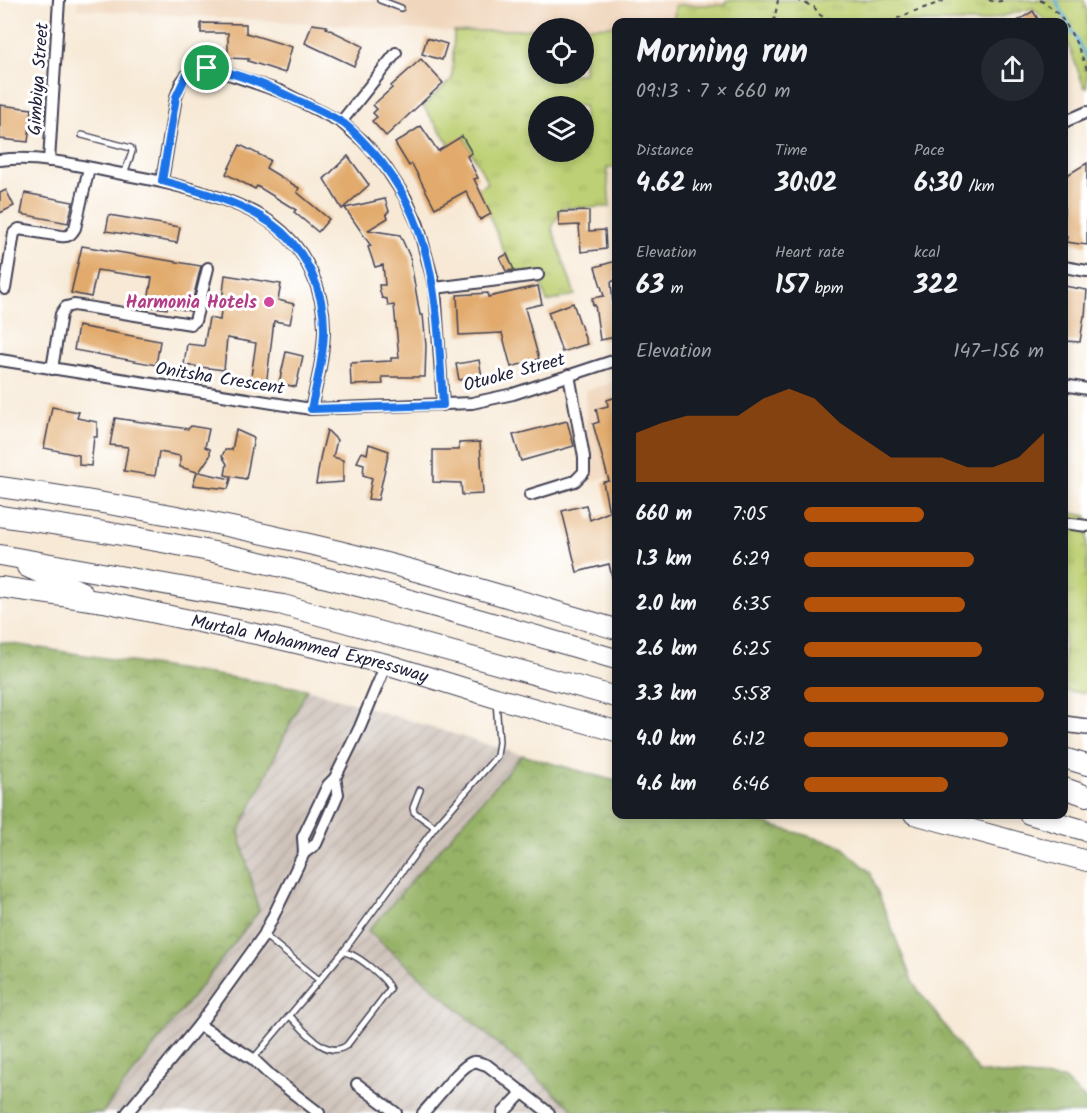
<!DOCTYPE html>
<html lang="en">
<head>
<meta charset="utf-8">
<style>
  body { margin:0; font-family:Kalam,sans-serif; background:#242831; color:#f1f3f6; height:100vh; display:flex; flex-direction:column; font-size:22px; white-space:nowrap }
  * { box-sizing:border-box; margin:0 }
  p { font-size:20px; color:#9ea1a6 }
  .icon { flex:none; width:33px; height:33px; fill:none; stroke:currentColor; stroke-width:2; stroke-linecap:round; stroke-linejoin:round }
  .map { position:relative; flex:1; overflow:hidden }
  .panel { position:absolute; left:612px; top:18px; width:456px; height:801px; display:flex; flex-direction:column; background:#171b24; border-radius:12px; box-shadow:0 3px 9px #0003 }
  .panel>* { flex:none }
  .fabs { position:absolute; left:528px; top:18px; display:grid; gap:12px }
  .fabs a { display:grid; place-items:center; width:66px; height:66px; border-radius:50%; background:#171b24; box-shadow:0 3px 9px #0003; font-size:30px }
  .pin { position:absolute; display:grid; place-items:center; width:51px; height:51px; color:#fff; margin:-26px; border:3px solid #fff; border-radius:50%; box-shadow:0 2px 6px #0007 }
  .round { display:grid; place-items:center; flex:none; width:63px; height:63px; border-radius:32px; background:#242831 }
  .head { display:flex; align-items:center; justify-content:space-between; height:102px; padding:0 24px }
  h1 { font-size:33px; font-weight:800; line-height:45px }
  .metrics { display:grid; grid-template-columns:repeat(3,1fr); gap:9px; height:102px; padding:6px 24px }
  .metrics div { display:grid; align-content:center }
  .metrics b { font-size:26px; font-weight:800 }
  .metrics small { font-size:16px; font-weight:400 }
  .metrics p { font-size:16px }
  .chart { height:168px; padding:12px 24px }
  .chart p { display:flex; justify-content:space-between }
  .chart svg { width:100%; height:108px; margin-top:6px; fill:#b45309; opacity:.7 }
  ul { padding:0 24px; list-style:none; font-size:20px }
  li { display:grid; grid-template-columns:96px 72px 1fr; align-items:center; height:45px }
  li i { height:15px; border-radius:8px; background:#b45309 }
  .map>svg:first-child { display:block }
  .built { fill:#f0d6bc }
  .industrial { fill:url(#industrial-furrows) }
  .grass { fill:url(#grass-tufts); stroke:#707958; stroke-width:1.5; fill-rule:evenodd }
  .forest { fill:url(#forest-crowns); stroke:#5c6a50; stroke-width:1.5 }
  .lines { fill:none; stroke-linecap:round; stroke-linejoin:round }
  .stream { stroke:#61b2dc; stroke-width:3 }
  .building { fill:#e2ab6d }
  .lane-casing { stroke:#424052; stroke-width:8 }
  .street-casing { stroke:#424052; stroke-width:14 }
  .secondary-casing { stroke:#424052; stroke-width:18 }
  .highway-casing { stroke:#424052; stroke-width:22 }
  .path { stroke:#424052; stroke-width:2; stroke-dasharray:4.5 4.5; stroke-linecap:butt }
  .lane { stroke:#fff; stroke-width:5 }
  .street { stroke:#fff; stroke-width:10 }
  .secondary { stroke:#fff; stroke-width:15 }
  .highway { stroke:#fff; stroke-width:20 }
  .route-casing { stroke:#fff; stroke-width:12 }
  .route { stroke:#1a73e8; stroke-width:8 }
  .hotel-dot { fill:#d1479c; stroke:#fff; stroke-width:2 }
  .labels { text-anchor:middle; stroke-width:6; stroke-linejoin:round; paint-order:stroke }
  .street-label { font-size:18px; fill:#22223b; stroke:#fff }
  .hotel-label { font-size:18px; font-weight:bold; fill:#b23c85; stroke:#fff; text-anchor:end }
</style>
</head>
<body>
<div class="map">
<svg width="1087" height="1113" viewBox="0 0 1087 1113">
  <defs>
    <pattern id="industrial-furrows" width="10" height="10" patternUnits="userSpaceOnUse" patternTransform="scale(1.5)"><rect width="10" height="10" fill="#cec2b9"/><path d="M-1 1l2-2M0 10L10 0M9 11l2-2" fill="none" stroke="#b1a6a0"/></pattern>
    <pattern id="grass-tufts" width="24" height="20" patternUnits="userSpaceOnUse" patternTransform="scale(1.5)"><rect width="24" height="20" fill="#bed074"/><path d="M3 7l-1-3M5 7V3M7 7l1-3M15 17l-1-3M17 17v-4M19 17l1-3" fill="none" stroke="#a3b265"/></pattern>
    <pattern id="forest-crowns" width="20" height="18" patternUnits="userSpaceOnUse" patternTransform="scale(1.5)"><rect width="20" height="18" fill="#96b266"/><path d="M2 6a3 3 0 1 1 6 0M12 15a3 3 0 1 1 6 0" fill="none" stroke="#7a9055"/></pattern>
  </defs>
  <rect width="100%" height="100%" fill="#fff"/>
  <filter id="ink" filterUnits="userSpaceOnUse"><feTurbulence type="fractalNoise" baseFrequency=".0167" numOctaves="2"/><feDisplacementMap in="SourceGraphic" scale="12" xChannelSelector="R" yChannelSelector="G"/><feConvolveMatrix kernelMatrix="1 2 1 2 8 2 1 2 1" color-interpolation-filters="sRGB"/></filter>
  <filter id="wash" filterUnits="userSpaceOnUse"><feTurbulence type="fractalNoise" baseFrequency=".008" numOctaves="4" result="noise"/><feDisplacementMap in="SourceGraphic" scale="24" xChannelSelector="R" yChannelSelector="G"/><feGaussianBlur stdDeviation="1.35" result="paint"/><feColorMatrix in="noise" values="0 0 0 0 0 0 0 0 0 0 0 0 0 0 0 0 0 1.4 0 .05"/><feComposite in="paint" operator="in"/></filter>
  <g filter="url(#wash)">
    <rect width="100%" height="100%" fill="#f7e9d5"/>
    <g class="built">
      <path d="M78 0H726V5H675L674 22H616V26L454 32 77 9Z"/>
      <path d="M616 382V475L588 482 585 390Z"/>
    </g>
    <path class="industrial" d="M307 689 522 755 368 931 577 1113H102L259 911 238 832Z"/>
    <g class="grass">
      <path d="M726 0H1084L1087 10V88L1084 87 1069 46 1064 40V22H1047L1033 8 980 22H674L675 5H726Z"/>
      <path d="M616 26V167L607 168 610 207 561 208 552 228 575 295 547 302 540 280 518 283 515 277 478 189 488 183 464 138 450 145 423 106 452 79 454 32 538 29V74H584V28H549ZM538 106H584V152H538Z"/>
      <path d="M1064 512 1087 516V693L1064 691Z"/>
    </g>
    <g class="forest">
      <path d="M0 642 307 689 239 832 259 911 102 1113H0Z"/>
      <path d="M522 755 616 781V814L734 815 840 845 870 872 913 983 979 1072 1063 1079 1087 1101V1113H577L368 931Z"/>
    </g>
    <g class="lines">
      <path class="stream" d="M1056 0 1087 59"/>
    </g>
    <g id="blocks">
      <g class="building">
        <path d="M1033 11 1038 19 1033 22H1016Z"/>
        <path d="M201 23 246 24V33L292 47 285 73 248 61 249 59 228 58V33H201Z"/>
        <path d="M312 24 327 26 326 28 363 46 354 66 305 43Z"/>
        <path d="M427 38 447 44 442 60 422 54Z"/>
        <path d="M421 59 443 83 386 136 372 121 377 117 373 113 377 109 373 105 392 88 391 86Z"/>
        <path d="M0 105 32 109 28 142 0 139Z"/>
        <path d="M421 126 438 151 462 136 472 153 467 156 478 178 474 179 491 214 480 220 466 191 435 208 412 164 409 166 395 143Z"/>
        <path d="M240 145 270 160 266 168 299 188 297 192 329 219 318 232 294 212 296 210 257 186 255 189 226 174Z"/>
        <path d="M348 156 369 185 342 209 324 179Z"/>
        <path d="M1087 163V245L1066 242 1067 237H1064V177Z"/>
        <path d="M6 190 14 206 0 213V193Z"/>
        <path d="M25 193 73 202 68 223 21 214Z"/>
        <path d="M385 199 389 211 386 214 388 218 368 230 400 235 410 257 420 315H423L426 346 425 377H382L383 384 351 385 350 363 391 361V358H399L394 305 388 306 387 299 382 298 380 292 379 285H385L383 265 375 267 368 247 371 246 345 208Z"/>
        <path d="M589 211V231L605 230 606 249 581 252 579 225 559 226 558 212Z"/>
        <path d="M109 215 180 227 177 243 106 231Z"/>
        <path d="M82 246 201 266 190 311 167 306V309L147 306 152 278 97 270 91 297 71 293Z"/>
        <path d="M507 254 514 270 506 271 500 258Z"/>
        <path d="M616 261V280L611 282 616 337 600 340 595 305 593 306 592 298 604 296 595 267Z"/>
        <path d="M225 275 281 284 278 300 294 304 290 324 274 321 266 386 250 383 256 343 227 338 224 370 184 365 187 344 204 346 209 318 220 320Z"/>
        <path d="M538 286 542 304 525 308 539 359 511 367 502 333 459 335 457 295 488 293V297Z"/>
        <path d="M1064 286 1087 290 1085 316H1084L1080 342 1064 341Z"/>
        <path d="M573 303 587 344 562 352 548 312Z"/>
        <path d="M78 326 160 341 156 365 74 350Z"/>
        <path d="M286 352 303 356 296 387 279 383Z"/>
        <path d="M479 360 482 377 459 380 456 364Z"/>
        <path d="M616 397V581H613L609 564 577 572 562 511 586 505 590 520 609 512 603 482 609 481 593 424 599 422 596 409 608 406 607 400Z"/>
        <path d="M52 407 79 412 77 418 97 422V437H94L91 466 79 465V455L44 448Z"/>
        <path d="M115 418 188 429 191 426 209 429 205 447 210 449V456L199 472 231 479 228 489 193 485 197 472 180 467V456L159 452 155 476 124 471 128 447 110 445Z"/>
        <path d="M567 421 574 446 521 461 513 435Z"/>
        <path d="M236 430 254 438 246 479 225 475 227 464 222 456 225 450H232Z"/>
        <path d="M327 430 337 440 333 457 343 460V482L316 484 321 454Z"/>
        <path d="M480 442 483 494 462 495 461 483 433 482V450H459V443Z"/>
        <path d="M369 444 389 451 378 500 368 499 372 478 363 475 364 464 357 462 362 452 367 454Z"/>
      </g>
    </g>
  </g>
  <g filter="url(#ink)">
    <use href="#blocks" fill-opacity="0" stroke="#424052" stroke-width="1.5"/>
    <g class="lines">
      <defs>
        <g id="lane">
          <path d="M380 0 401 8"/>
          <path d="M82 135 131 148 132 152 124 174"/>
          <path d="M420 790 413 808 414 812 435 827"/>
          <path d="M264 935 319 980"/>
          <path d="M343 952 435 827 497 756 499 742 496 701"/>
          <path d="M253 1059 343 952C356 953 386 978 390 989L347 1045C327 1061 304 1030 290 1016"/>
        </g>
        <g id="street">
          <path d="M341 122 396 53"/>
          <path d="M1064 122 1087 112"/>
          <path d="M0 160C42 155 85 167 127 175 172 183 235 197 273 224 306 248 325 292 324 332 323 358 317 383 311 409L0 360"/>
          <path d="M49 161 59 0"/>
          <path d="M162 181 176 97 181 83 186 76 201 68 232 75 282 92 341 122 363 141 384 165 405 197 418 225 435 288 443 405"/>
          <path d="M1064 267 1087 271"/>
          <path d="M435 288 538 275"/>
          <path d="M5 289 14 233 19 229 61 236C68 237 71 235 75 228L89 168"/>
          <path d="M52 369 61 314 66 307 74 305 191 324 195 321 208 268"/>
          <path d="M1064 385 1087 389"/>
          <path d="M311 409 472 403 513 394 616 360"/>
          <path d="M530 495 575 481 584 472V457L569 375"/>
          <path d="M1064 523 1087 526"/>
          <path d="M304 853 303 837 328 785 335 778 360 727 386 664"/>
          <path d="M199 1025 253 1059 271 1076 319 1113"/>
          <path d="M357 1084 396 1113"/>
          <path d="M127 1113 199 1025 264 935 304 853 316 844 338 794 335 778"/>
          <path d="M423 1113C434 1102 460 1066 473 1062 478 1061 482 1064 487 1065L549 1113"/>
          <path d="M503 1113 523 1092"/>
        </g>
        <path id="secondary" d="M1064 724 1087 727"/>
        <g id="highway">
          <path d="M0 487C98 501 195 518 291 540 401 564 509 598 616 629"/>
          <path d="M0 516C87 529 174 542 260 562 380 589 498 625 616 659"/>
          <path d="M0 555 283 605 616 697"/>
          <path d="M27 567 82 592"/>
          <path id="s1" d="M0 587 104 602 275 638 386 664 496 698 616 731"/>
          <path d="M1064 758 1087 765"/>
          <path d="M1064 788 1087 796"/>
          <path d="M914 814 1087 861"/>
          <path d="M1029 814 1087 831"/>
        </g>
      </defs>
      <use href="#lane" class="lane-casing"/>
      <use href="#street" class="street-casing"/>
      <use href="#secondary" class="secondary-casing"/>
      <use href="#highway" class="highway-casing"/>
      <g class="path">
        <path d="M797 0 814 7 820 15 832 22"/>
        <path d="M989 0 995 2 1006 0"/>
        <path d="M1040 0C1066 14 1076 42 1087 69"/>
        <path d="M774 22 778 0"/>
        <path d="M889 22 912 12 947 0"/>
      </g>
      <use href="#lane" class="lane"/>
      <use href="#street" class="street"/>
      <use href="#secondary" class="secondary"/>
      <use href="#highway" class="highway"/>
    </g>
  </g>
  <g class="lines" filter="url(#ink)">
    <defs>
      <path id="route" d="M201 68C226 68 273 88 295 99 310 106 326 113 340 121 353 129 363 142 373 152 438 225 437 314 443 405L311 409C317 383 323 358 324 332 325 292 306 248 272 224 241 202 199 191 162 181L176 97 186 76Z"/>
    </defs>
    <use href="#route" class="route-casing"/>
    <use href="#route" class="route"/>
  </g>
  <circle class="hotel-dot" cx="269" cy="302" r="6"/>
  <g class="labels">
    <g class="street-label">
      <text transform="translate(38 79) rotate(-86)" y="6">Gimbiya Street</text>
      <text transform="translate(514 372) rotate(-15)" y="6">Otuoke Street</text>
      <text transform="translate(220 378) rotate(9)" y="6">Onitsha Crescent</text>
      <text dy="6" stroke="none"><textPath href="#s1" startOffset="316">Murtala Mohammed Expressway</textPath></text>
    </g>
    <g class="hotel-label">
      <text x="257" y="308">Harmonia Hotels</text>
    </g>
  </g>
</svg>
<div class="fabs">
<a><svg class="icon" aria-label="locate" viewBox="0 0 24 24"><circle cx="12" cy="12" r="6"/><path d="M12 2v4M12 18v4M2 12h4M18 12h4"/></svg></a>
<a><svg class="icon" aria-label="layers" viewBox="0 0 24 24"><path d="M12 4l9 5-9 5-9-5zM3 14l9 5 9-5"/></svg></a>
</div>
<div class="pin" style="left:207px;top:68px;background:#1e9e55"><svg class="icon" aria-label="arrive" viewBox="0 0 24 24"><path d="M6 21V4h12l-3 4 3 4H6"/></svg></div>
<section class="panel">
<div class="head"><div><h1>Morning run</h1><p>09:13 · 7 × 660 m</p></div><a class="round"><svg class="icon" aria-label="share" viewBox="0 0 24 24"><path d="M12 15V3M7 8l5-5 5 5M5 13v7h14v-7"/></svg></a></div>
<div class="metrics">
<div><p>Distance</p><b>4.62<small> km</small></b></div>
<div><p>Time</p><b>30:02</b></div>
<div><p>Pace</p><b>6:30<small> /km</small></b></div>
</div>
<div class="metrics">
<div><p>Elevation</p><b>63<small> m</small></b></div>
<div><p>Heart rate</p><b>157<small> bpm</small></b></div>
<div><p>kcal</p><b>322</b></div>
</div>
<div class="chart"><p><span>Elevation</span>147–156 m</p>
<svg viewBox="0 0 160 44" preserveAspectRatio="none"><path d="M0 44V24L10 20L20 17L30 17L40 17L50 10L60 6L70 10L80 20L90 27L100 34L110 34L120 34L130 38L140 38L150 34L160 24V44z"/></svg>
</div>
<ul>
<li><b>660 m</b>7:05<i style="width:50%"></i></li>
<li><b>1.3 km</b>6:29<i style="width:71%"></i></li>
<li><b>2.0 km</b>6:35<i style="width:67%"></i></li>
<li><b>2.6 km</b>6:25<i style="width:74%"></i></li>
<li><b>3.3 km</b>5:58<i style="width:100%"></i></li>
<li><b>4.0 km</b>6:12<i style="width:85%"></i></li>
<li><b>4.6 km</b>6:46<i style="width:60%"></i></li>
</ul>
</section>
</div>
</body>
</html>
